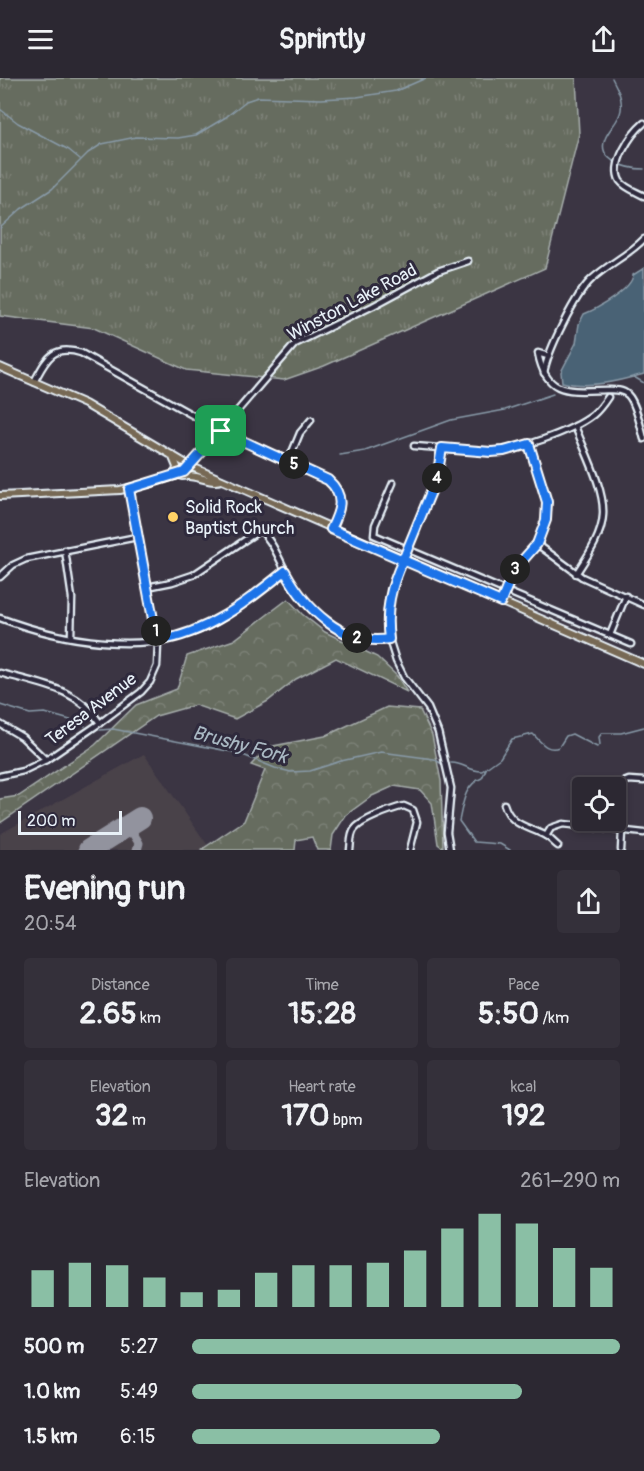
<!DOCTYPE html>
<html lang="en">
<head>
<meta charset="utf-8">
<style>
  body { margin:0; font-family:Pangolin,sans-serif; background:#34303a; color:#f1f3f6; height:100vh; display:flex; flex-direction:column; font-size:22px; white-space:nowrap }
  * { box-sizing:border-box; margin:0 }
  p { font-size:20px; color:#a6a6ac }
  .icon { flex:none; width:33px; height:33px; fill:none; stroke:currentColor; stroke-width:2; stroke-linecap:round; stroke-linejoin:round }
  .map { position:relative; height:772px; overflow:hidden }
  .side { display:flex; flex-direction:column; background:#2c2832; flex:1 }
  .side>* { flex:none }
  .buttons { position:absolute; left:572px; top:699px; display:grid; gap:12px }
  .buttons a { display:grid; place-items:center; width:54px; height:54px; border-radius:6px; background:#2c2832; box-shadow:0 3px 9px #0003,0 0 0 2px #48444d; font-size:30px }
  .scale { position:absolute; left:18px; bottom:15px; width:104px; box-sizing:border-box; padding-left:6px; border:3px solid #e8f1f8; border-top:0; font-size:16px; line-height:21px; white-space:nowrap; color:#e8f1f8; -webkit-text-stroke:4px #2f2a3d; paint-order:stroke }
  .pin { position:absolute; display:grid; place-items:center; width:51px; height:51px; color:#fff; margin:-26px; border-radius:12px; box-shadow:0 3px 9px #0006 }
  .km { position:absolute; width:30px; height:30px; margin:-15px; border-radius:50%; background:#222; color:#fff; font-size:16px; line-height:30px; text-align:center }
  .round { display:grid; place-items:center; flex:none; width:63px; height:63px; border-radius:6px; background:#34303a }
  .head { display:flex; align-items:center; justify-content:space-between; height:102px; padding:0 24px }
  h1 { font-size:33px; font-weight:800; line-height:45px }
  .figures { display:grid; grid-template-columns:repeat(3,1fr); gap:9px; height:102px; padding:6px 24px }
  .figures div { display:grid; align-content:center; border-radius:6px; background:#34303a; text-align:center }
  .figures b { font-size:30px; font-weight:800 }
  .figures small { font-size:16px; font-weight:400 }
  .figures p { font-size:16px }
  .chart { height:168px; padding:12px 24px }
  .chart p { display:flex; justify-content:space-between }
  .chart svg { width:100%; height:108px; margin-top:6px; stroke:#8abfa5; stroke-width:6 }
  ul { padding:0 24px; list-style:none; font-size:20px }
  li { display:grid; grid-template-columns:96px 72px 1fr; align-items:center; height:45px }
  li i { height:15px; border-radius:8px; background:#8abfa5 }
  header { display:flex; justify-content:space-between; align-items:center; height:78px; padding:0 24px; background:#2c2832; font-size:27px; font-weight:800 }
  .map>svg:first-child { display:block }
  .built { fill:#4a424a }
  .grass { fill:url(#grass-tufts); stroke:#a7aeac; stroke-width:1.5 }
  .forest { fill:url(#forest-crowns); stroke:#a7aeac; stroke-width:1.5 }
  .water { fill:#4a6274; stroke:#899ba9; stroke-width:1.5 }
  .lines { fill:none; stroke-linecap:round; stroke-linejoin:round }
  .stream { stroke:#899ba9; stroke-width:1.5 }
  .taxiway { stroke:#92939e; stroke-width:9 }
  .runway { stroke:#92939e; stroke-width:22 }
  .minor-casing { stroke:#e8f1f8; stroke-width:9 }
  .major-casing { stroke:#e8f1f8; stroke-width:10 }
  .minor { stroke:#2f2a3d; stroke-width:4.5 }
  .major { stroke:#776954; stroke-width:6 }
  .route-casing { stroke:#fff; stroke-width:12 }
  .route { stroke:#1a73e8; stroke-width:8 }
  .poi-dot { fill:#ffd166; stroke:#2f2a3d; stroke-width:2 }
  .labels { text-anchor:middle; stroke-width:6; stroke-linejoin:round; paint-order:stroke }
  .street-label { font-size:18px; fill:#e8f1f8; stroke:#2f2a3d }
  .poi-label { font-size:18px; fill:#e8f1f8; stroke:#2f2a3d; text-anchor:start }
  .water-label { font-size:20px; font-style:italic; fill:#a9b8c3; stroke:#2f2a3d }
</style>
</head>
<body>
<header><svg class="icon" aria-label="menu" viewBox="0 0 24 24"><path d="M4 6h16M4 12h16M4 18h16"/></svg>Sprintly<svg class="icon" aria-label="share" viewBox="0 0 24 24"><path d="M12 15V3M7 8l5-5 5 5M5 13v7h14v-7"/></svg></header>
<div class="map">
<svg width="644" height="772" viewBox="0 0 644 772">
  <defs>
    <pattern id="grass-tufts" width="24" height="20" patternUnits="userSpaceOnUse" patternTransform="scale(1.5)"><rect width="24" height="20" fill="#666c5f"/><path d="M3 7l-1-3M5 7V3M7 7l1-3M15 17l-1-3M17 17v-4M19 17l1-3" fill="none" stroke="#7c8177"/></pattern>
    <pattern id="forest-crowns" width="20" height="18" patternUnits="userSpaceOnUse" patternTransform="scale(1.5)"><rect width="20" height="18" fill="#666c5f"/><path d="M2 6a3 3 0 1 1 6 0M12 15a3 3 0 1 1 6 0" fill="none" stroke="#7c8177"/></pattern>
  </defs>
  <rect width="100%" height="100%" fill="#3b3543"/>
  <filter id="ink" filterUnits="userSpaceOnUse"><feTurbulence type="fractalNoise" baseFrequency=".0167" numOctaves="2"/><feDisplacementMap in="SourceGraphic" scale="12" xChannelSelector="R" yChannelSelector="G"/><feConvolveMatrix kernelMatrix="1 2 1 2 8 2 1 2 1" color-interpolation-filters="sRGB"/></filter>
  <g filter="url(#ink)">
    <path class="built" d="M144 676 211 772H0V756Z"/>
    <path class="grass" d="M0 0H576L579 56 545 190 324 288 284 302 186 292 94 250 0 238Z"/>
    <g class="forest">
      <path d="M288 521 302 536 325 554 377 579 397 598 407 614 336 580 296 601 268 623 235 641 195 627 156 638 0 745V721L19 718 95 667 136 627 177 611 187 578 234 562Z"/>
      <path d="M387 629 420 632 432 657 441 703 443 770 438 766 432 725 420 712 394 708 372 718 346 737 333 757 331 772H317L312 759 296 762 295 772H201L244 743 265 692 251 687 268 669 325 658Z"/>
    </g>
    <path class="water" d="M644 190V296C619 303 588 311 562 304L561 294 576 265 579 246 584 236C597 231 632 211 633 197Z"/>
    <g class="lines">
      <g class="stream">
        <path d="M612 0C617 10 623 20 621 32 619 44 609 50 605 61 596 83 629 91 644 91"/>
        <path d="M0 31 18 45 69 72 80 81"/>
        <path d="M0 150 21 131 52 111 88 75 102 66 136 59 178 60 196 57 226 39 246 23 258 19 321 21 357 19 396 13 426 0"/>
        <path d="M634 299 644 305"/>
        <path d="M340 377 365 373 451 342 505 332 553 316"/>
        <path d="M0 627 30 636 45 635 81 645 85 648"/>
        <path d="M100 652 113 651 238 675 275 690 291 694 310 693 341 683 381 674 434 681 442 686"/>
        <path d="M451 685C462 684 468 693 482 693L500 680 512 661 533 656C541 664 547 674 559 669L566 658 572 656 597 669 600 667 599 659 602 655H621L644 649"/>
        <path d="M487 689 482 700C464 707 463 726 459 743L474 764 500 766 510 772"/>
      </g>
      <path class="taxiway" d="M128 747 139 765 137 772"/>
      <path class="runway" d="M89 772 140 740"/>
      <defs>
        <g id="minor">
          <path d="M644 45C631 56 610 86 620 103 625 110 637 114 644 118"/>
          <path d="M548 278 538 275C546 318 569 313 606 312 613 312 622 311 628 317 636 325 641 350 644 361"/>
          <path d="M544 295C547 274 576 215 592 201 608 186 629 177 644 161"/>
          <path d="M34 304C46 282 52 266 81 275L221 353 328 402C346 418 340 432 331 451"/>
          <path d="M575 348C584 372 605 411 603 437 602 458 587 479 576 496"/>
          <path d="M414 368 491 374C518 372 571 354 593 337 599 332 604 325 608 319"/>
          <path d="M442 370 437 399 391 511 387 539 390 564 396 583 404 599 428 630 438 654 451 710 447 754 450 772"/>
          <path d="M288 384 300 355 311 342"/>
          <path d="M190 388 295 266 373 228 438 193 468 183"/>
          <path d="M393 405 375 447 374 457 631 566"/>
          <path d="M537 466 582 499 644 527"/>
          <path d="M65 472 72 520 71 559"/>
          <path d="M0 499 13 487 26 481 137 459"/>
          <path d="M147 509 172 504 193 497 260 452C274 464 282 488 291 504 310 537 350 568 389 561"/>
          <path d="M501 524 514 492 537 466 546 442 547 424 529 366"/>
          <path d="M0 540C61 563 145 578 206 549 233 536 262 512 285 493"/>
          <path d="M610 557 626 518"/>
          <path d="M0 595C38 606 77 609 100 645"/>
          <path d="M0 646 22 659 46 682"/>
          <path d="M0 698 23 693 46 682 100 645 141 614 150 604 157 588 158 566 129 411"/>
          <path d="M615 713 616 707 629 702 644 703"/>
          <path d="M615 719 622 753 621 772"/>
          <path d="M504 726C511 749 529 748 546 758 550 760 554 765 558 768"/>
          <path d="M546 758 551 750 563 746 644 755"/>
          <path d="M350 772C351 766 350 758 354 752 360 742 392 731 404 728L413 732 417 744 410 772"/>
        </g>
        <g id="major">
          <path d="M0 289 85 326 190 388 644 586"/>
          <path d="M172 377 177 389 175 398"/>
          <path d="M182 398C197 396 210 406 221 402"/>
          <path d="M0 418 120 412 152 405 184 395 190 388"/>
        </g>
      </defs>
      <use href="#minor" class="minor-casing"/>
      <use href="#major" class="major-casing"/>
      <use href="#minor" class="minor"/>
      <use href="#major" class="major"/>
    </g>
  </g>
  <g class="lines" filter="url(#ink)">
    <defs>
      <path id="route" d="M221 353 184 394 129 411 157 563C208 555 247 524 285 493 305 530 343 569 389 561 385 532 391 508 403 482L501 524 514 492 537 466 546 442 547 424 529 366 504 373 491 374 442 370 437 399 403 482 331 451C340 433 346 418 328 402L221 353"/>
    </defs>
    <use href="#route" class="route-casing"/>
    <use href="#route" class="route"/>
  </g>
  <circle class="poi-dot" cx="173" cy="439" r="6"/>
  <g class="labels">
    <g class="street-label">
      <text transform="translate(352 224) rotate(-28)" y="6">Winston Lake Road</text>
      <text transform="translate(91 631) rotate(-37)" y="6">Teresa Avenue</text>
    </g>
    <g class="poi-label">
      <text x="185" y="435">Solid Rock<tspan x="185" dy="21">Baptist Church</tspan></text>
    </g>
    <g class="water-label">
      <text transform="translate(240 666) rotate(15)" y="7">Brushy Fork</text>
    </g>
  </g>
</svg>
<div class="buttons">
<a><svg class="icon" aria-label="locate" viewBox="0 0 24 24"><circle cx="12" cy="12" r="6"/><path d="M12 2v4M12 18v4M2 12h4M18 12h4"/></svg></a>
</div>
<div class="scale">200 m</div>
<div class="pin" style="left:221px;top:353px;background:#1e9e55"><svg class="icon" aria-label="arrive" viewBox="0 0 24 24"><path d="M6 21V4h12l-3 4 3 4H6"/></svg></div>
<b class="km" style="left:156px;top:553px">1</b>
<b class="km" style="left:357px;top:560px">2</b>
<b class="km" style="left:515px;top:491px">3</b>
<b class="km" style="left:437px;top:400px">4</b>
<b class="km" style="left:294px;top:386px">5</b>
</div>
<section class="side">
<div class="head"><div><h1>Evening run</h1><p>20:54</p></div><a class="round"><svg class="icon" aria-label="share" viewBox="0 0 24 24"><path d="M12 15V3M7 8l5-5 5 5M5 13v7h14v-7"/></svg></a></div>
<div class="figures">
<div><p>Distance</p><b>2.65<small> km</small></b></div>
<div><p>Time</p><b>15:28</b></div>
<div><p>Pace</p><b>5:50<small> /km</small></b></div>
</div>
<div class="figures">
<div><p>Elevation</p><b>32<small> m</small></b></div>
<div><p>Heart rate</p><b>170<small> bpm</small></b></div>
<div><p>kcal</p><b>192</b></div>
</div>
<div class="chart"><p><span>Elevation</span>261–290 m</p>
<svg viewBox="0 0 160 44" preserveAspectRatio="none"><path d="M5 44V29M15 44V26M25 44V27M35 44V32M45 44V38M55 44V37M65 44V30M75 44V27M85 44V27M95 44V26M105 44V21M115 44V12M125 44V6M135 44V10M145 44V20M155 44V28"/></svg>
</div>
<ul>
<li><b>500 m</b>5:27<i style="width:100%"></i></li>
<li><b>1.0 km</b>5:49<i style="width:77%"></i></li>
<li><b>1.5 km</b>6:15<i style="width:58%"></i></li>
</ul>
</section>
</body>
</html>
